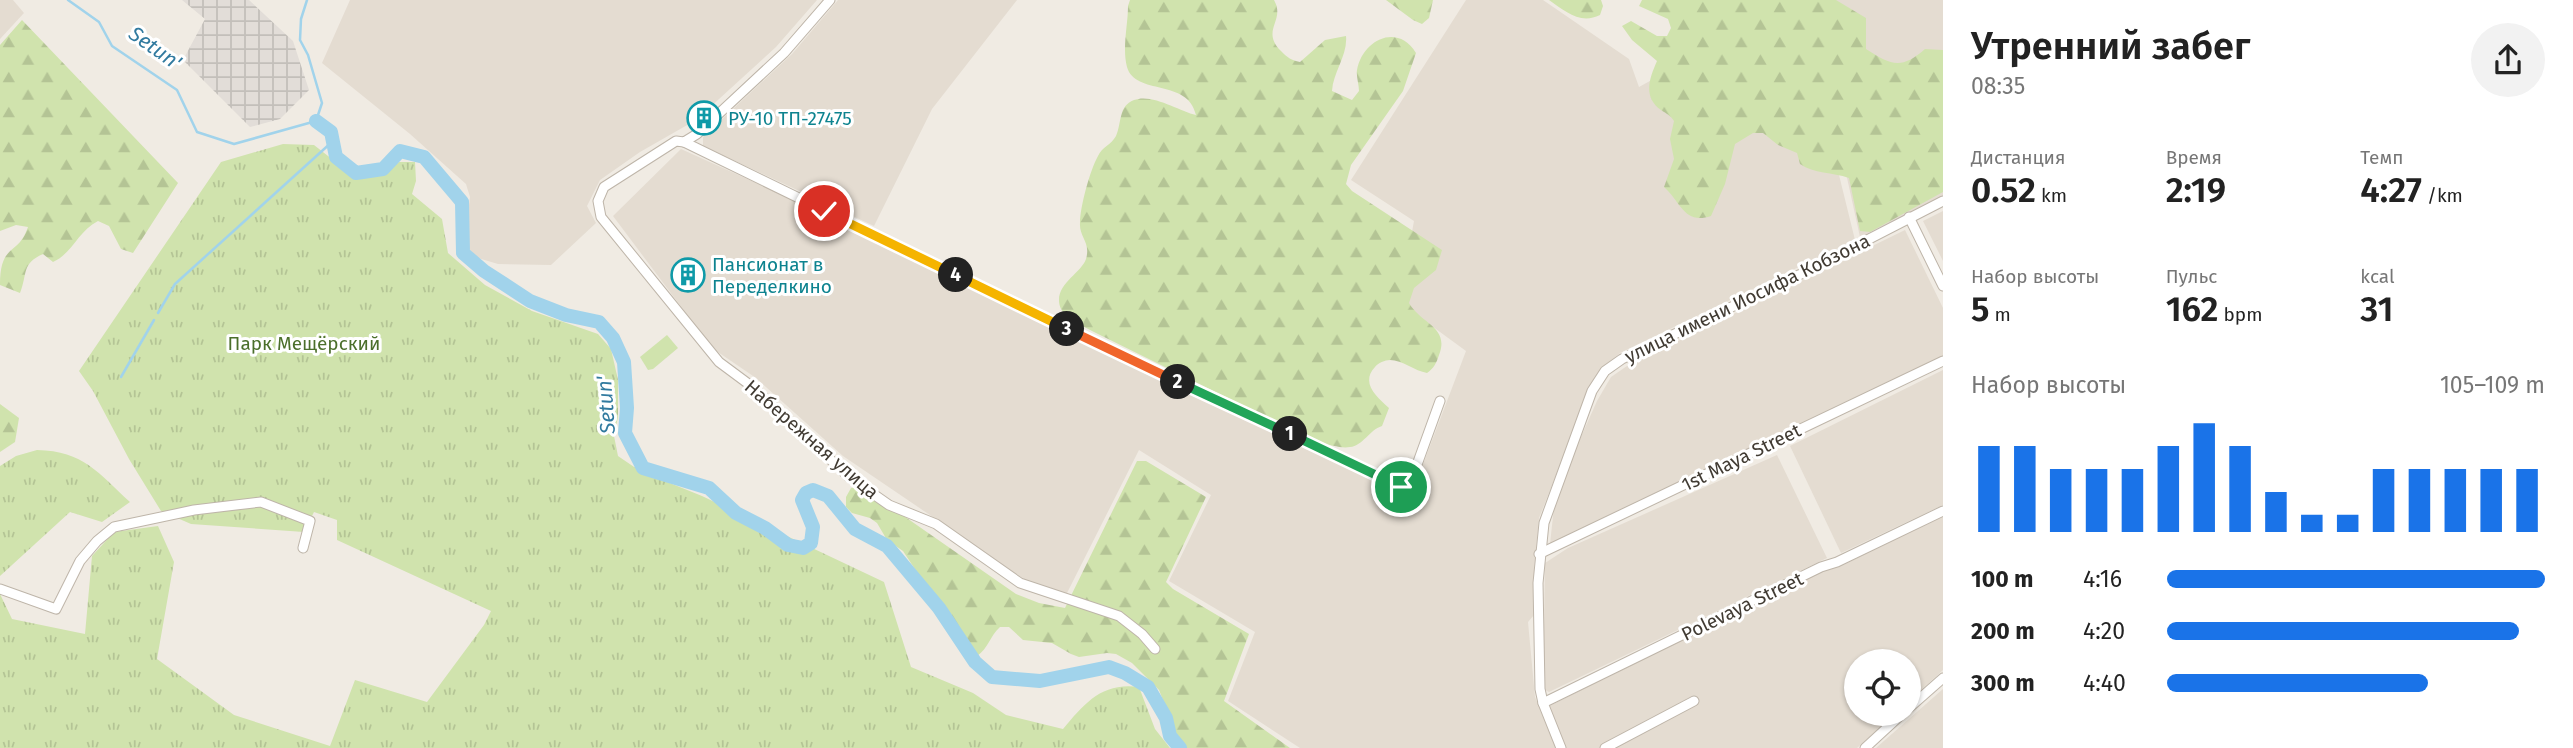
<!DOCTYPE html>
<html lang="ru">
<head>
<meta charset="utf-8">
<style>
  body { margin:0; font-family:"Fira Sans",sans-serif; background:#f2f2f2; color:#222; height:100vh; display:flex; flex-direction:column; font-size:26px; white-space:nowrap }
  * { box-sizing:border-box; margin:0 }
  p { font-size:23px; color:#767676 }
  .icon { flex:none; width:38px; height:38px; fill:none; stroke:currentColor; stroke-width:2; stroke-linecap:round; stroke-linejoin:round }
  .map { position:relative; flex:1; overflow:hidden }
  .drawer { display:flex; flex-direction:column; background:#fff; width:630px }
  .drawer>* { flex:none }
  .buttons { position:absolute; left:1844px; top:649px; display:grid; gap:14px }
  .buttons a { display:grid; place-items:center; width:77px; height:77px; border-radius:50%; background:#fff; box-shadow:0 2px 5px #0004; font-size:35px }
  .pin { position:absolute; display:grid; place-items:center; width:60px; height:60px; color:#fff; margin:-30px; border:4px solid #fff; border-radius:50%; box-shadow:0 2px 7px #0007 }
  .km { position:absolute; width:35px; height:35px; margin:-18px; border-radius:50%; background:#222; color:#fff; font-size:19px; line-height:35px; text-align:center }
  .round { display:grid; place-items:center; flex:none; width:74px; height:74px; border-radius:37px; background:#f2f2f2 }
  .summary { display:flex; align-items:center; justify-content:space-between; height:119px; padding:0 28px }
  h1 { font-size:38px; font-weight:600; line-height:52px }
  .figures { display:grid; grid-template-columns:repeat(3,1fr); gap:10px; height:119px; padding:7px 28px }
  .figures div { display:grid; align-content:center }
  .figures b { font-size:35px; font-weight:600 }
  .figures small { font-size:19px; font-weight:400 }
  .figures p { font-size:19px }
  .chart { height:196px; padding:14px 28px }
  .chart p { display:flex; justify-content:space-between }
  .chart svg { width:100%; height:126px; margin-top:7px; stroke:#1a73e8; stroke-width:6 }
  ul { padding:0 28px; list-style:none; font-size:23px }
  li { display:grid; grid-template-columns:112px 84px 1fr; align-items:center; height:52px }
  li i { height:18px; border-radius:9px; background:#1a73e8 }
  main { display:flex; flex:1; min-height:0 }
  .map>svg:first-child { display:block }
  .residential { fill:#e4dcd1 }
  .industrial { fill:url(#industrial-grid) }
  .forest { fill:url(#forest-firs) }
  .park { fill:url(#park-tufts) }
  .garden { fill:#d0e3ad }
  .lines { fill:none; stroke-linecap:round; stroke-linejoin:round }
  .stream { stroke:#a1d3eb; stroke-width:2.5 }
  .river { stroke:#a1d3eb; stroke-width:14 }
  .street-casing { stroke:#beb5a9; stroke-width:11 }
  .street { stroke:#fff; stroke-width:9 }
  .split-1-casing { stroke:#fff; stroke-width:14 }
  .split-2-casing { stroke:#fff; stroke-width:14 }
  .split-3-casing { stroke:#fff; stroke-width:14 }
  .split-4-casing { stroke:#fff; stroke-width:14 }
  .split-5-casing { stroke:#fff; stroke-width:14 }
  .split-1 { stroke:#22a559; stroke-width:9 }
  .split-2 { stroke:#22a559; stroke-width:9 }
  .split-3 { stroke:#f0652b; stroke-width:9 }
  .split-4 { stroke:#f5b400; stroke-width:9 }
  .split-5 { stroke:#f5b400; stroke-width:9 }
  .labels { text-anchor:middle; stroke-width:6; stroke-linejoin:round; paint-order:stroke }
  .culture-label { font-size:19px; fill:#0d838f; stroke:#fff; text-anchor:start }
  .street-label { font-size:19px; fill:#413b33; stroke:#fff }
  .park-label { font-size:19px; fill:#4b6f2b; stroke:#fff }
  .water-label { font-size:21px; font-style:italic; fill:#317a9f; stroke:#fff }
</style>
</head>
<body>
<main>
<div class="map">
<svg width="1943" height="748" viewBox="0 0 1943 748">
  <defs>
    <pattern id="industrial-grid" width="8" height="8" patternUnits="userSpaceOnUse" patternTransform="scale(1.75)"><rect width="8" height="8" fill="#e2ddd8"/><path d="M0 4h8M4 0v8" fill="none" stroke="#c3bfba"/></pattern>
    <pattern id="forest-firs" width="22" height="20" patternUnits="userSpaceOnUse" patternTransform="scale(1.75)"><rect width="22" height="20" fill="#d0e3ad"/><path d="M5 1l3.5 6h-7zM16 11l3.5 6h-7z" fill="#b4c495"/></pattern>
    <pattern id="park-tufts" width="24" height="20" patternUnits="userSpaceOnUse" patternTransform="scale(1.75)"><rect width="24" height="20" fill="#d0e3ad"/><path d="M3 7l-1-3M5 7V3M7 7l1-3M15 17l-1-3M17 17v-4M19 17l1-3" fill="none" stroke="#b4c495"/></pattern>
  </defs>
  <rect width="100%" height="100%" fill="#f0ebe3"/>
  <g class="residential">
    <path d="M0 0H13L24 13 0 39Z"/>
    <path d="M350 0H817L776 47 696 120 640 152 600 180 587 206 596 223 551 265 498 264 478 258 468 248 465 238 470 197 466 184 410 134 322 63Z"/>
    <path d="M838 0H1017L932 109 874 226 703 146V137L792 54Z"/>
    <path d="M1466 0H1543L1629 59 1639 87 1796 0 1855 240 1620 353 1604 366 1591 387 1539 518 1534 568V615L1528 622 1535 697 1558 748H1300L1228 701 1255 632 1169 581 1211 495 1139 450 1066 595 1027 581 843 456 756 378 712 348 613 216 681 149 798 202 1101 352 1409 492 1419 475 1466 351 1399 302 1414 221 1351 180Z"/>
    <path d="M1808 0H1943V198L1860 237Z"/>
    <path d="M1943 211V261L1923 221Z"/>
    <path d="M1905 230 1943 308V356L1550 544 1554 507 1572 457 1597 401 1611 377 1627 366Z"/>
    <path d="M1943 370V505L1841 553 1790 446Z"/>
    <path d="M1777 455 1827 558 1549 692 1543 689 1545 563 1568 548Z"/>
    <path d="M1943 516V670L1909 701V662H1857V714H1895L1857 748H1566L1547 707 1816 574 1845 564Z"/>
    <path d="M1943 689V748H1876Z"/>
  </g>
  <path class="industrial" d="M182 0H249L293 41 309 90 280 119 250 127 183 60 205 19Z"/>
  <g class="forest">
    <path d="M1130 0H1274C1286 21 1260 30 1281 51 1288 58 1291 60 1300 62L1325 40 1346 36C1348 55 1333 72 1332 91L1352 100 1359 91C1359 85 1356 76 1357 70 1363 39 1398 23 1416 53L1403 91 1351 165 1346 184 1352 191 1442 250 1436 270 1414 288 1409 303C1421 324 1450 327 1439 355 1436 364 1434 368 1427 373 1415 371 1402 360 1390 360 1385 360 1378 363 1375 367 1360 383 1377 397 1389 408L1382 426C1369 430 1363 446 1350 447 1341 449 1330 444 1321 444L1096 333C1085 327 1067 320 1061 309 1051 286 1081 274 1086 259 1091 242 1079 237 1080 223 1080 207 1090 170 1098 156 1102 147 1111 145 1116 136 1122 123 1118 106 1134 100 1152 93 1179 111 1196 115 1188 78 1135 96 1127 67 1122 48 1128 25 1128 6Z"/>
    <path d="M1386 0H1433L1429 18 1422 24 1413 20Z"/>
    <path d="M1549 0H1601L1603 6 1600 15C1580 25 1565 11 1549 0Z"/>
    <path d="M1642 0H1836L1866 18V49C1891 65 1901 70 1925 49L1943 50V192L1870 232 1860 231 1849 178C1832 172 1814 174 1800 164L1797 153 1778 145 1763 133H1753L1735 144 1725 184 1711 216C1684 225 1681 202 1664 187L1674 159 1670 139 1674 121C1670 115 1667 114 1661 110 1642 97 1650 77 1657 61L1632 40 1622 26 1631 21 1657 36H1667L1671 28 1668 19 1639 6Z"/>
    <path d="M22 20 178 183 133 253 121 249 109 226 98 221C78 231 73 253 53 262L43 254C21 264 28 273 20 293L0 285C0 242 18 257 28 227L16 225 0 231V45Z"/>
    <path d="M0 404 19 418 15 442 0 452Z"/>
    <path d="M1137 461H1146L1206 497 1166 582 1173 589 1249 634 1224 701 1290 748H1182L1159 690 1132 663 1116 654 1107 653 1079 657 1071 654 1052 643 1023 640 1009 627H1000C990 636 988 649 977 656L969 651 903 551 887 540 877 523 870 518 852 513 846 507V497L851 488 860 486 865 489 1016 594 1039 603 1065 608Z"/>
  </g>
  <g class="park">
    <path d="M283 144 314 145 351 174H383L399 162H415L416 181 412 194 442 219 448 253 485 285 532 311 598 334 611 349 618 380V417L614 436 618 456 640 471 702 496 884 582 911 667 973 693 1006 715 1063 729C1085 703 1102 682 1139 687L1155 729 1170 748H0V594L12 619 85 634 92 556 114 532 158 526 174 562 157 659 234 715 330 746 355 680 427 702 484 625 491 611 337 540V520L314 512 304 532 191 524 161 511 129 459 93 391 79 371 221 162Z"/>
    <path d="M37 450C84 451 98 473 130 502L102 522 70 512 0 576V466L16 456Z"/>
  </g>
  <path class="garden" d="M667 335 678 348 653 369 648 370 640 357Z"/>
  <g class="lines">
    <g class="stream">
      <path d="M68 0 99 22 112 46 177 90 197 132 234 144 316 121 322 103 308 55 300 40 301 19 307 0"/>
      <path d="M158 313 175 284 333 141"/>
      <path d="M121 377 154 320"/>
    </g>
    <path class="river" d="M316 121 331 132 336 157 356 173 383 169 400 151 424 157 462 202 463 253 484 271 530 301 566 315 599 322 613 338 624 362 627 408 625 433 643 468 709 488 736 513 765 528 788 545 803 548 811 543 813 527 802 500 806 493 813 490 828 496 855 529 887 546 939 608 975 662 992 677 1040 681 1109 667 1125 673 1148 687 1166 718 1170 736 1180 748"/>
    <defs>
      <g id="street">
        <path d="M830 0 784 53 697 134 684 142 676 141 604 187 598 201 601 217 719 362 754 388 849 477 889 505 936 524 1020 583 1119 616 1142 634 1155 649"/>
        <path d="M684 142 1082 336 1401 487 1406 488 1410 484 1440 401"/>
        <path d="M1909 217 1943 286"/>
        <path d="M1539 554 1943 361"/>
        <path d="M0 589 56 609 80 561 97 541 114 527 194 510 261 502 310 521 303 548"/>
        <path d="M1543 703 1821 567 1837 562 1943 511"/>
        <path d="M1909 708 1943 678"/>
        <path d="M1561 748 1543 703 1540 689 1538 583 1544 523 1592 391 1605 371 1622 359 1801 274 1943 201"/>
        <path d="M1605 748 1694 701"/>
        <path d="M1865 748 1902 714"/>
      </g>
    </defs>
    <use href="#street" class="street-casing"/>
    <use href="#street" class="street"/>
  </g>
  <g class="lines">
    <defs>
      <path id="split-1" d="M1290 434 1401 487"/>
      <path id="split-2" d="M1178 382 1290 434"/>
      <path id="split-3" d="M1067 329 1178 382"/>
      <path id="split-4" d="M956 275 1067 329"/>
      <path id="split-5" d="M824 211 956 275"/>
    </defs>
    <use href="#split-1" class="split-1-casing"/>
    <use href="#split-2" class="split-2-casing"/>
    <use href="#split-3" class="split-3-casing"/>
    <use href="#split-4" class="split-4-casing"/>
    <use href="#split-5" class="split-5-casing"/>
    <use href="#split-1" class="split-1"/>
    <use href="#split-2" class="split-2"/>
    <use href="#split-3" class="split-3"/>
    <use href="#split-4" class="split-4"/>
    <use href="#split-5" class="split-5"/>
  </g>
  <defs>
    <symbol id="building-ring" viewBox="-11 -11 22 22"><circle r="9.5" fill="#fff" stroke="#0f9aa8" stroke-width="1.5"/><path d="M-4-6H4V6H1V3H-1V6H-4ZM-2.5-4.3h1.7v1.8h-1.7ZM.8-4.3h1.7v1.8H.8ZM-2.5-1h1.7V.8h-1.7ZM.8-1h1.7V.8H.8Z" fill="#0f9aa8"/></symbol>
  </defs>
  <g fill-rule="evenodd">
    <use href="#building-ring" x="685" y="99" width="38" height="38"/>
    <use href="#building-ring" x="669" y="256" width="38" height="38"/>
  </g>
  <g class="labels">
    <g class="culture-label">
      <text x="728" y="125">РУ-10 ТП-27475</text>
      <text x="712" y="271">Пансионат в<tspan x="712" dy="22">Переделкино</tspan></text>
    </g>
    <g class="street-label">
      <text transform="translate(1747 298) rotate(-26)" y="7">улица имени Иосифа Кобзона</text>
      <text transform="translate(812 439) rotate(41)" y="7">Набережная улица</text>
      <text transform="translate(1741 457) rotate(-26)" y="7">1st Maya Street</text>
      <text transform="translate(1742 606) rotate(-26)" y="7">Polevaya Street</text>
    </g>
    <g class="park-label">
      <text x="304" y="350">Парк Мещёрский</text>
    </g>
    <g class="water-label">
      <text transform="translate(155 48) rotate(35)" y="7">Setun'</text>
      <text transform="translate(606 405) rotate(-94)" y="7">Setun'</text>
    </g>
  </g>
</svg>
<div class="buttons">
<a><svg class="icon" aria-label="locate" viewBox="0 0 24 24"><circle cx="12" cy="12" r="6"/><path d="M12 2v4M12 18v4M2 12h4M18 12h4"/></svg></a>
</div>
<div class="pin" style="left:1401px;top:487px;background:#1e9e55"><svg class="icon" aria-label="arrive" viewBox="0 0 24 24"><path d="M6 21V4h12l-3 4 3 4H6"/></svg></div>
<div class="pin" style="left:824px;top:211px;background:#d93025"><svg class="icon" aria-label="check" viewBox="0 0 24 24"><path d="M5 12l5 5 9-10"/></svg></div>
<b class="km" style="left:1290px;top:434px">1</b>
<b class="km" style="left:1178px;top:382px">2</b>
<b class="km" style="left:1067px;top:329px">3</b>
<b class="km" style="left:956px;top:275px">4</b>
</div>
<section class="drawer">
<div class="summary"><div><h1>Утренний забег</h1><p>08:35</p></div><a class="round"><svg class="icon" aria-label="share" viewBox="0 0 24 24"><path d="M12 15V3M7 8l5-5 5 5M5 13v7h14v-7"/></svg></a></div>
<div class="figures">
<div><p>Дистанция</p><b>0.52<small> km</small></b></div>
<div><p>Время</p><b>2:19</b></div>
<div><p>Темп</p><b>4:27<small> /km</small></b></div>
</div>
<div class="figures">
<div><p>Набор высоты</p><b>5<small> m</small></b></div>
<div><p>Пульс</p><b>162<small> bpm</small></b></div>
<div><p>kcal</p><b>31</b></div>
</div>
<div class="chart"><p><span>Набор высоты</span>105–109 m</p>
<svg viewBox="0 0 160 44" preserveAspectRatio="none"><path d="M5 44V14M15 44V14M25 44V22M35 44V22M45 44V22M55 44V14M65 44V6M75 44V14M85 44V30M95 44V38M105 44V38M115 44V22M125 44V22M135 44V22M145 44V22M155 44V22"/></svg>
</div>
<ul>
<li><b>100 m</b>4:16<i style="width:100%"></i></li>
<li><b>200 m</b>4:20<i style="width:93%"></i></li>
<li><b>300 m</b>4:40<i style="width:69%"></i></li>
</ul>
</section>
</main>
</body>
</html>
